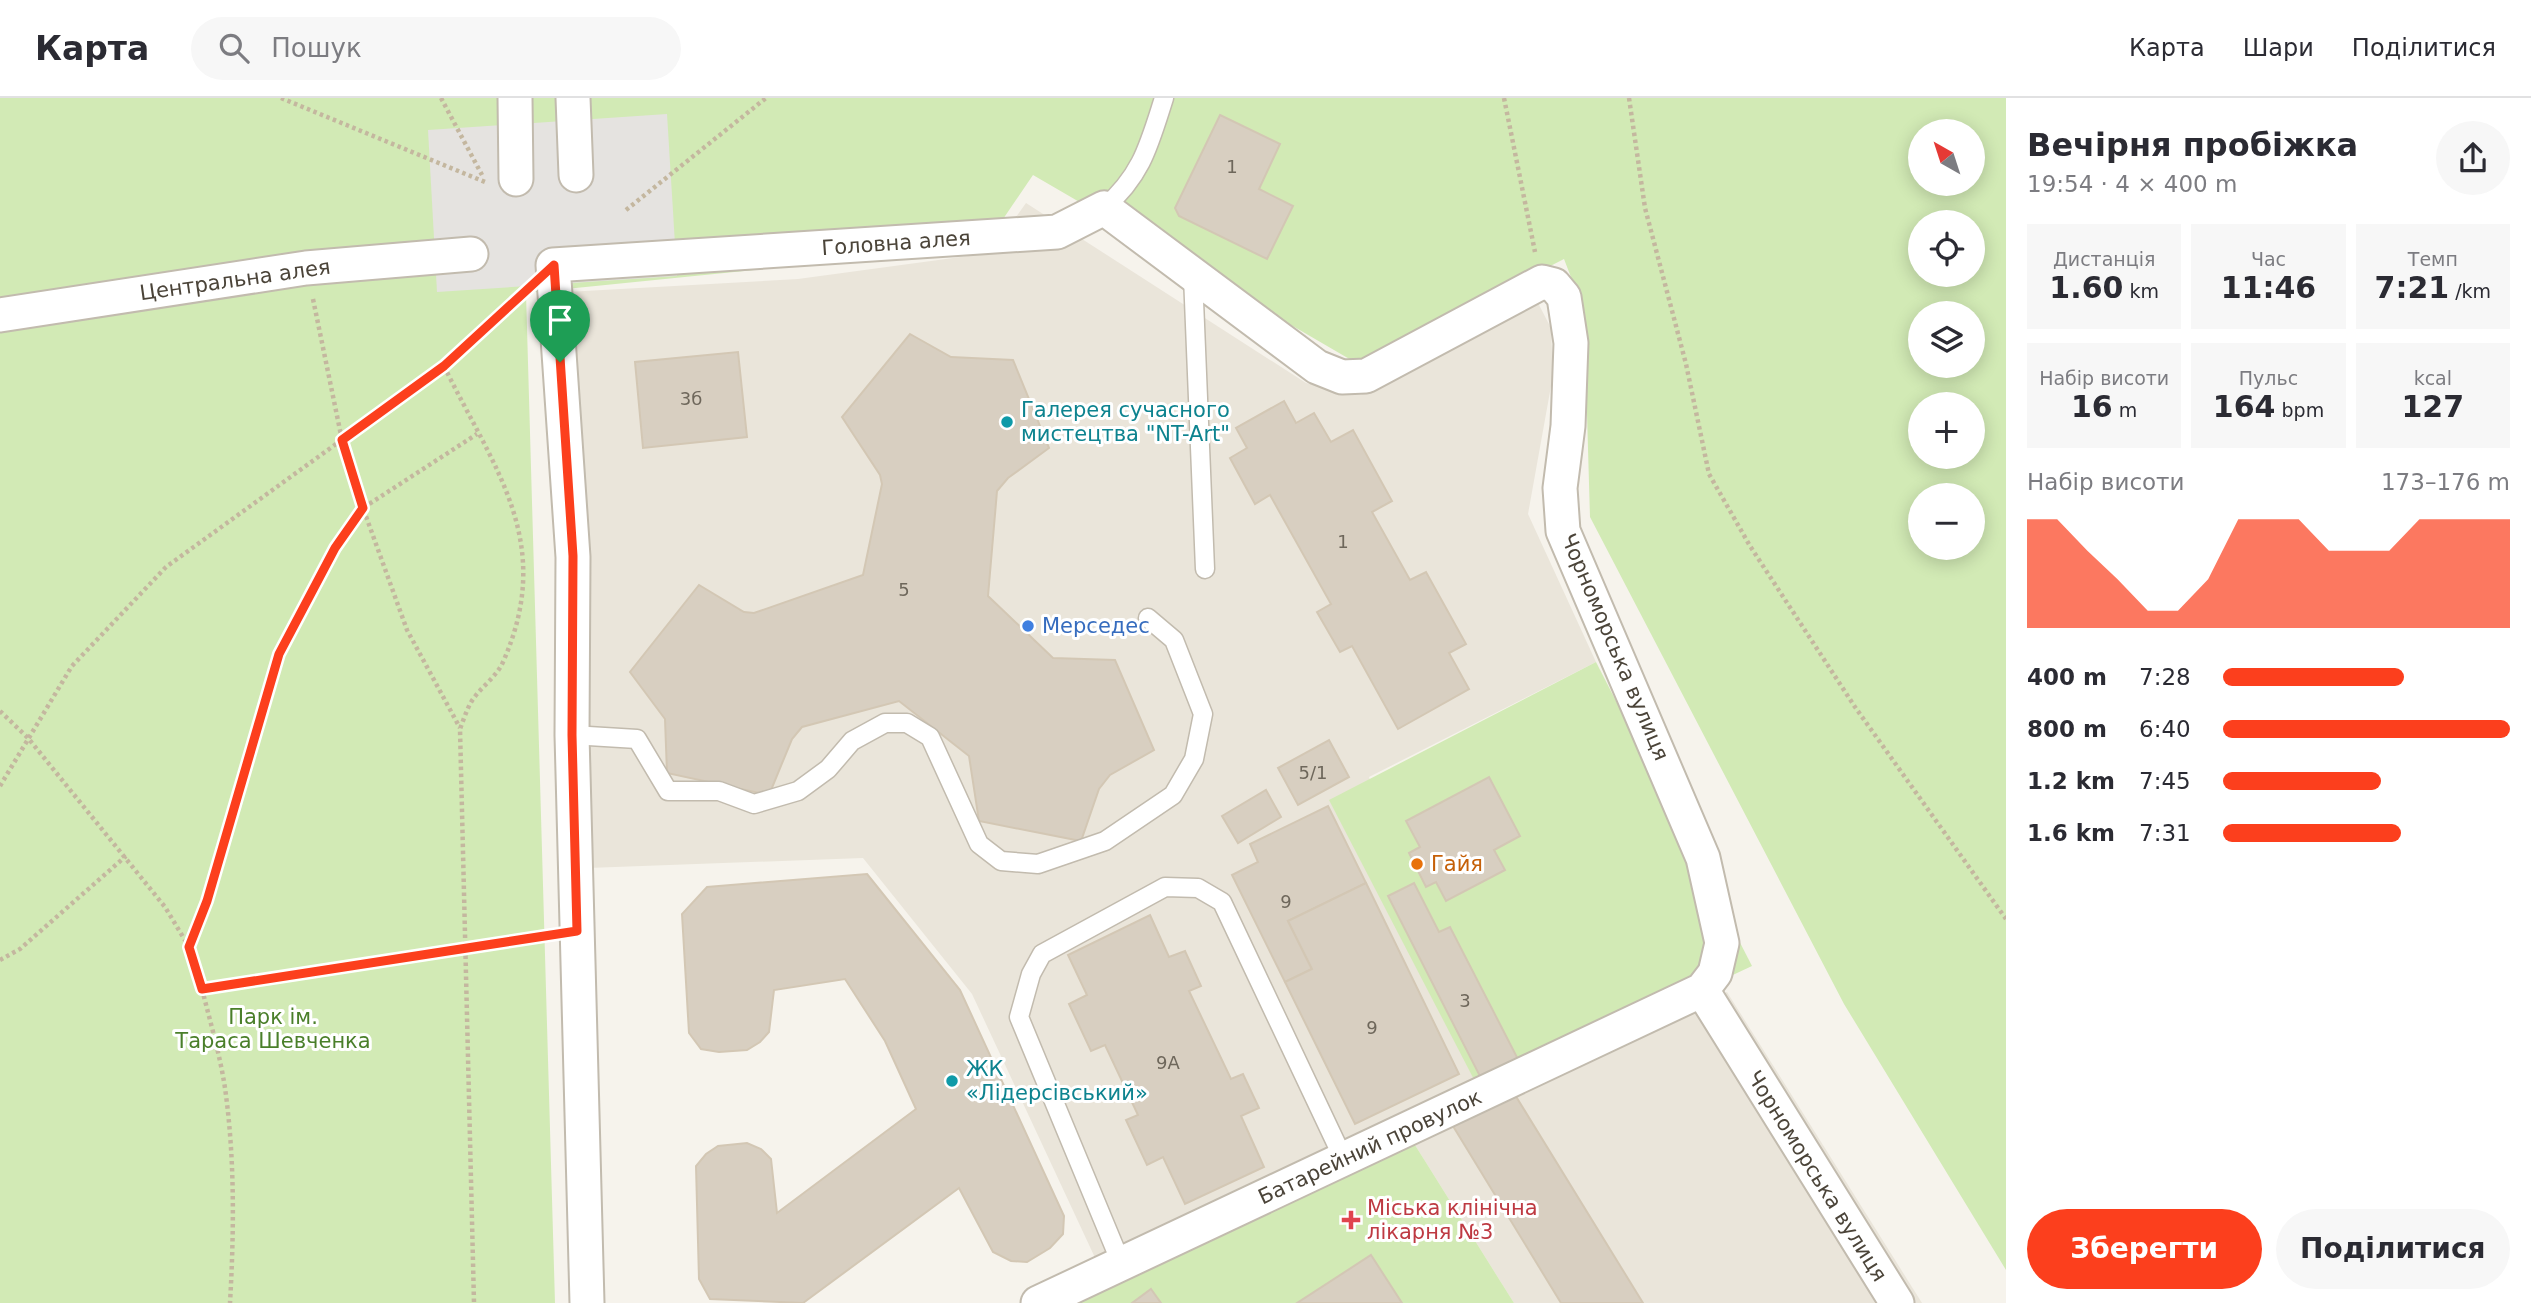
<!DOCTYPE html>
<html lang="uk">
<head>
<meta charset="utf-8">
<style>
  body { margin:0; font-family:"DejaVu Sans",sans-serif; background:#f7f7f7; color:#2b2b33; height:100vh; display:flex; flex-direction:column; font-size:26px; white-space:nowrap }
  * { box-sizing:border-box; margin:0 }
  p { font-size:23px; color:#7c7c81 }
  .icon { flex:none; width:38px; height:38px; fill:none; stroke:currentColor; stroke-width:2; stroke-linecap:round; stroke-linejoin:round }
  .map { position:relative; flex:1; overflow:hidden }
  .sheet { display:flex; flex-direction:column; background:#fff; width:525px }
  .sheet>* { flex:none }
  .needle { width:46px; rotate:321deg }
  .tools { position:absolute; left:1908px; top:21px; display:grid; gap:14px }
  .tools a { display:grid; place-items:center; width:77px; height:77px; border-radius:50%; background:#fff; box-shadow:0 4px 18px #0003; font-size:35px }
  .pin { position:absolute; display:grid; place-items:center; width:60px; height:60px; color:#fff; margin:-72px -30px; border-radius:50% 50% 50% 0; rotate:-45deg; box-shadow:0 0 7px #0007 }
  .pin .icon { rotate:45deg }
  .round { display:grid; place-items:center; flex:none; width:74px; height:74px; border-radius:37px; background:#f7f7f7 }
  .head { display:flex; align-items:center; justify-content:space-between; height:119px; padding:0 21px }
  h1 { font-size:32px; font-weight:800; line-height:52px }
  .metrics { display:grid; grid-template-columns:repeat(3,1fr); gap:10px; height:119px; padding:7px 21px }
  .metrics div { display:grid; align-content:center; border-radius:0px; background:#f7f7f7; text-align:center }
  .metrics b { font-size:30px; font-weight:800 }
  .metrics small { font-size:19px; font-weight:400 }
  .metrics p { font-size:19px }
  .chart { height:196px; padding:14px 21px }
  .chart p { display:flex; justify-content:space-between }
  .chart svg { width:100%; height:126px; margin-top:7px; fill:#fc3f1d; opacity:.7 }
  .action { display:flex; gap:14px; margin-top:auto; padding:14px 21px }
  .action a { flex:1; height:80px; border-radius:42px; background:#fc3f1d; color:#fff; font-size:28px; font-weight:800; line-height:80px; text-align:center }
  .action a+a { background:#f7f7f7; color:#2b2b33 }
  ul { padding:0 21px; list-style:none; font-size:23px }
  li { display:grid; grid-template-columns:112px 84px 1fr; align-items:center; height:52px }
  li i { height:18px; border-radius:9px; background:#fc3f1d }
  header { display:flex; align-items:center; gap:42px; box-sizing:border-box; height:98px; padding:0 35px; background:#fff; border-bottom:2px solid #e1e1e2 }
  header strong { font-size:33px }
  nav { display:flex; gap:38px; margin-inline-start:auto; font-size:24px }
  .search { width:490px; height:63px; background:#f7f7f7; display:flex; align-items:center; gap:18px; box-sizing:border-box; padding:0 24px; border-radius:38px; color:#7c7c81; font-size:26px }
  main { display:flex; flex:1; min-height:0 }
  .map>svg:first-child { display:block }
  .residential { fill:#eae5da }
  .green { fill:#d2eab5; fill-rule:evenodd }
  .parking { fill:#e5e3e0 }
  .building { fill:#d8cfc1; stroke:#d3c7b4; stroke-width:2 }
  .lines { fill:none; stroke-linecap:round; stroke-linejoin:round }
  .lane-casing { stroke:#c2bbae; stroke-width:21 }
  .street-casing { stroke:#c2bbae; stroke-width:37 }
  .path { stroke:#c4b79f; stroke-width:4.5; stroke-dasharray:3.5 3.5; stroke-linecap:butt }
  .lane { stroke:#fff; stroke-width:18 }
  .street { stroke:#fff; stroke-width:33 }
  .route-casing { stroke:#fff; stroke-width:14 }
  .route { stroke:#fc3f1d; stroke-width:9 }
  .culture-dot { fill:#0f9aa8; stroke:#fff; stroke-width:2.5 }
  .shop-dot { fill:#3f7fe0; stroke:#fff; stroke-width:2.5 }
  .food-dot { fill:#e8710a; stroke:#fff; stroke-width:2.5 }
  .health-dot { fill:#e0444e; stroke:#fff; stroke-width:2.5 }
  .labels { text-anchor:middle; stroke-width:6; stroke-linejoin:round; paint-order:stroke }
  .number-label { font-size:18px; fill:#6e675b }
  .street-label { font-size:21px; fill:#4b4439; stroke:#fff }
  .culture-label { font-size:21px; fill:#0d838f; stroke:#fff; text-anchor:start }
  .shop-label { font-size:21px; fill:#366cbe; stroke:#fff; text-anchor:start }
  .food-label { font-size:21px; fill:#c56008; stroke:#fff; text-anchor:start }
  .park-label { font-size:21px; fill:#4a7f2a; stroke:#fff }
  .health-label { font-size:21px; fill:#be3a42; stroke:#fff; text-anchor:start }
</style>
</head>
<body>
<header>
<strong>Карта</strong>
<div class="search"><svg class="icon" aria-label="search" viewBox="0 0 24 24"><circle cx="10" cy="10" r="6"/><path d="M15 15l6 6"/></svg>Пошук</div>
<nav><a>Карта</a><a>Шари</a><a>Поділитися</a></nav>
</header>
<main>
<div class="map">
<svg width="2006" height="1205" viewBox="0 0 2006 1205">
  <rect width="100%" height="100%" fill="#f6f3ec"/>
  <g class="residential">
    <path d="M1026 105 1306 285 1361 297 1538 205 1551 230 1553 277 1528 416 1596 564 1369 679 1481 995 1097 1164 972 896 863 760 588 770 549 195 798 181 990 155Z"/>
    <path d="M1727 894 1922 1205H1514L1410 1039Z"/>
  </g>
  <g class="green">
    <path d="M0 0H2006V1172L1844 906 1590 419 1584 213 1564 161 1358 266 1033 77 984 149 526 195 555 1205H0ZM1920 33H1972V86H1920ZM1920 124H1972V177H1920ZM1920 215H1972V268H1920ZM1920 306H1972V359H1920ZM1920 397H1972V450H1920Z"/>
    <path d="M1596 564 1752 868 1481 995 1329 702Z"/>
    <path d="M1410 1039 1514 1205H1072Z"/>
  </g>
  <path class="parking" d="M667 16 677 178 437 194 428 32Z"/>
  <g class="building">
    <path d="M1220 17 1280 46 1259 91 1293 108 1267 161 1179 118 1175 110Z"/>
    <path d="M910 236 951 259 1013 262 1049 350 1008 380 997 393 988 498 1053 560 1115 562 1154 652 1110 677 1099 691 1081 743 979 723 969 658 899 603 802 629 792 641 769 697 667 675 665 621 630 574 699 487 744 514 754 515 863 477 882 386 880 377 842 319Z"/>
    <path d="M738 254 747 339 643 350 635 264Z"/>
    <path d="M1284 303 1296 325 1314 315 1331 344 1353 332 1392 403 1372 414 1410 482 1426 474 1466 546 1449 555 1469 591 1398 631 1352 548 1340 554 1317 514 1331 506 1270 397 1255 406 1230 360 1247 350 1236 330Z"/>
    <path d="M1329 642 1349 679 1298 707 1278 670Z"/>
    <path d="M1489 679 1520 738 1494 752 1505 772 1446 803 1436 784 1426 789 1409 755 1420 749 1406 723Z"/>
    <path d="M1266 692 1281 719 1238 745 1222 718Z"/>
    <path d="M1328 708 1366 785 1288 823 1312 871 1285 884 1232 777 1258 764 1250 746Z"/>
    <path d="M867 776 960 892 1064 1118 1063 1136 1050 1150 1027 1164 1011 1163 993 1154 959 1090 803 1205 710 1201 699 1181 696 1068 706 1056 718 1048 747 1045 761 1051 771 1061 777 1115 916 1011 885 943 845 881 774 892 769 934 760 944 747 952 719 954 701 951 689 935 682 816 707 789Z"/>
    <path d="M1366 785 1459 976 1355 1026 1285 884 1312 871 1288 823Z"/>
    <path d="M1414 785 1439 834 1450 829 1523 971 1486 990 1388 798Z"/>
    <path d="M1150 817 1169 859 1185 853 1201 888 1189 893 1231 981 1243 976 1259 1010 1241 1018 1264 1069 1185 1106 1163 1059 1147 1067 1126 1022 1138 1017 1105 947 1091 953 1069 906 1087 897 1068 857Z"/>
    <path d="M1512 992 1643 1205H1561L1453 1028Z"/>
    <path d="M1371 1157 1402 1205H1297Z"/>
    <path d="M1151 1191 1161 1205H1132Z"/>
  </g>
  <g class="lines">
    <defs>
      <g id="lane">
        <path d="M1104 110C1142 77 1149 47 1164 0"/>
        <path d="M1193 178 1205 471"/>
        <path d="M572 637 637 641 668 693H719L754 706 798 693 828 671 852 643 885 625H907L930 639 979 746 1001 763 1038 766 1105 743 1173 697 1194 661 1203 616 1174 542 1148 520"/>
        <path d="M1121 1165 1019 919 1031 876 1042 856 1165 789 1198 790 1222 804 1344 1062"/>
      </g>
      <g id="street">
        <path d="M515 0 516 81"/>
        <path d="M573 0 576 77"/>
        <path d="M0 217 306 170 471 156"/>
        <path d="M1702 892 1897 1205"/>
        <path d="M587 1205 572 637 573 459 553 167 1057 134 1104 110 1317 269 1342 279 1366 278 1542 184 1554 187 1564 199 1571 245 1568 328 1560 390 1563 433 1703 760 1722 845 1715 875 1702 892 1038 1205"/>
      </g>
    </defs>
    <use href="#lane" class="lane-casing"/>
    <use href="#street" class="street-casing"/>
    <g class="path">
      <path d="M281 0 485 84"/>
      <path d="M441 0 482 77"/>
      <path d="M1504 0 1535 154"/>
      <path d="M1629 0 1645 110 1686 266 1709 376 1750 448 1855 609 2006 821"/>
      <path d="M626 112 766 0"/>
      <path d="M313 201 342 342 363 410 407 532 460 630"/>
      <path d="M444 268C494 371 556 444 503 564 496 580 478 591 470 606 466 614 463 623 460 631L474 1205"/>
      <path d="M0 613 28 640 165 809 189 849 202 891 547 838"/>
      <path d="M0 688 72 568 166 469 444 268 523 195"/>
      <path d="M189 849 207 803 279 557 335 450 363 410 477 336"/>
      <path d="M0 862 20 851 126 758"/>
      <path d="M202 891C210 923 220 957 225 990 235 1061 234 1134 230 1205"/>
    </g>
    <use href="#lane" class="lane"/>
    <use href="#street" class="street"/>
  </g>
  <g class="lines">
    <defs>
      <path id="route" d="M554 167 573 458 572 637 577 833 202 891 189 849 207 803 279 556 335 450 363 410 342 342 444 268Z"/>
    </defs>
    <use href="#route" class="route-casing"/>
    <use href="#route" class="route"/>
  </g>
  <g class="culture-dot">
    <circle cx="1007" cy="324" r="7"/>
    <circle cx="952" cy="983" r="7"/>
  </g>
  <circle class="shop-dot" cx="1028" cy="528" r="7"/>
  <circle class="food-dot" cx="1417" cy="766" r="7"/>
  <path class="health-dot" d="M1347.5 1111.5h7v7h7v7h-7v7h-7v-7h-7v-7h7z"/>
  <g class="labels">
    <g class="number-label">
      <text x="1232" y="75">1</text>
      <text x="691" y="307">3б</text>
      <text x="1343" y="450">1</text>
      <text x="904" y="498">5</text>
      <text x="1313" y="681">5/1</text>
      <text x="1286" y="810">9</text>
      <text x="1465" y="909">3</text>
      <text x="1372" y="936">9</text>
      <text x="1168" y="971">9А</text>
    </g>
    <g class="street-label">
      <text transform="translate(896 145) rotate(-4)" y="7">Головна алея</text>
      <text transform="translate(235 182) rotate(-8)" y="7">Центральна алея</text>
      <text transform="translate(1615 549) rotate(67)" y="7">Чорноморська вулиця</text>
      <text transform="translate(1370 1049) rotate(-25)" y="7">Батарейний провулок</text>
      <text transform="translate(1817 1078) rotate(58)" y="7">Чорноморська вулиця</text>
    </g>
    <g class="culture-label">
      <text x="1021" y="319">Галерея сучасного<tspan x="1021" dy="24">мистецтва "NT-Art"</tspan></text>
      <text x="966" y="978">ЖК<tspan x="966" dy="24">«Лідерсівський»</tspan></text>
    </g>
    <g class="shop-label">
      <text x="1042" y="535">Мерседес</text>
    </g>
    <g class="food-label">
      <text x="1431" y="773">Гайя</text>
    </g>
    <g class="park-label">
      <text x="273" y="926">Парк ім.<tspan x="273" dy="24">Тараса Шевченка</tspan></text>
    </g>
    <g class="health-label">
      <text x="1367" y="1117">Міська клінічна<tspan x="1367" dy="24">лікарня №3</tspan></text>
    </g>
  </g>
</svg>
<div class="tools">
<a><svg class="needle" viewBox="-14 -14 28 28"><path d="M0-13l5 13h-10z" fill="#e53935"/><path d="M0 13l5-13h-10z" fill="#7c7c81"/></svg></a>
<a><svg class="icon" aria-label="locate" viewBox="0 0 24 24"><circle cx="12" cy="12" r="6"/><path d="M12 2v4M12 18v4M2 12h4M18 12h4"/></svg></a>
<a><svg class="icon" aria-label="layers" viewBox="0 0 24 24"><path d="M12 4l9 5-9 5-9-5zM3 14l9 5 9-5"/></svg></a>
<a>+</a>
<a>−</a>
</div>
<div class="pin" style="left:560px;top:264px;background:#1e9e55"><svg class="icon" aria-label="arrive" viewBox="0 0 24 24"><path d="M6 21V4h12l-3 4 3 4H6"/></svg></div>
</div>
<section class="sheet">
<div class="head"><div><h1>Вечірня пробіжка</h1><p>19:54 · 4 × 400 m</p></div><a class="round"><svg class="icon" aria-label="share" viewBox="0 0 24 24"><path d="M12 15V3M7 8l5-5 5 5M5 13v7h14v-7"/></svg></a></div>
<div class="metrics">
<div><p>Дистанція</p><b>1.60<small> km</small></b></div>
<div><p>Час</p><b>11:46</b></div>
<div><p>Темп</p><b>7:21<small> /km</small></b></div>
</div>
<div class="metrics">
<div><p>Набір висоти</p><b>16<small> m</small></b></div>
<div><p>Пульс</p><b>164<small> bpm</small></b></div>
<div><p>kcal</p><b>127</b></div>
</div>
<div class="chart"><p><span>Набір висоти</span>173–176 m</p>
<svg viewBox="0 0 160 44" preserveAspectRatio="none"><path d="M0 44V6L10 6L20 17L30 27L40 38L50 38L60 27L70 6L80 6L90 6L100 17L110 17L120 17L130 6L140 6L150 6L160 6V44z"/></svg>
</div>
<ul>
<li><b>400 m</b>7:28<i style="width:63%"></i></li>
<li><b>800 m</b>6:40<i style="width:100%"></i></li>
<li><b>1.2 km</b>7:45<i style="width:55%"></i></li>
<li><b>1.6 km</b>7:31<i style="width:62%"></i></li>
</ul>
<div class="action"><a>Зберегти</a><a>Поділитися</a></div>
</section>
</main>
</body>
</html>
